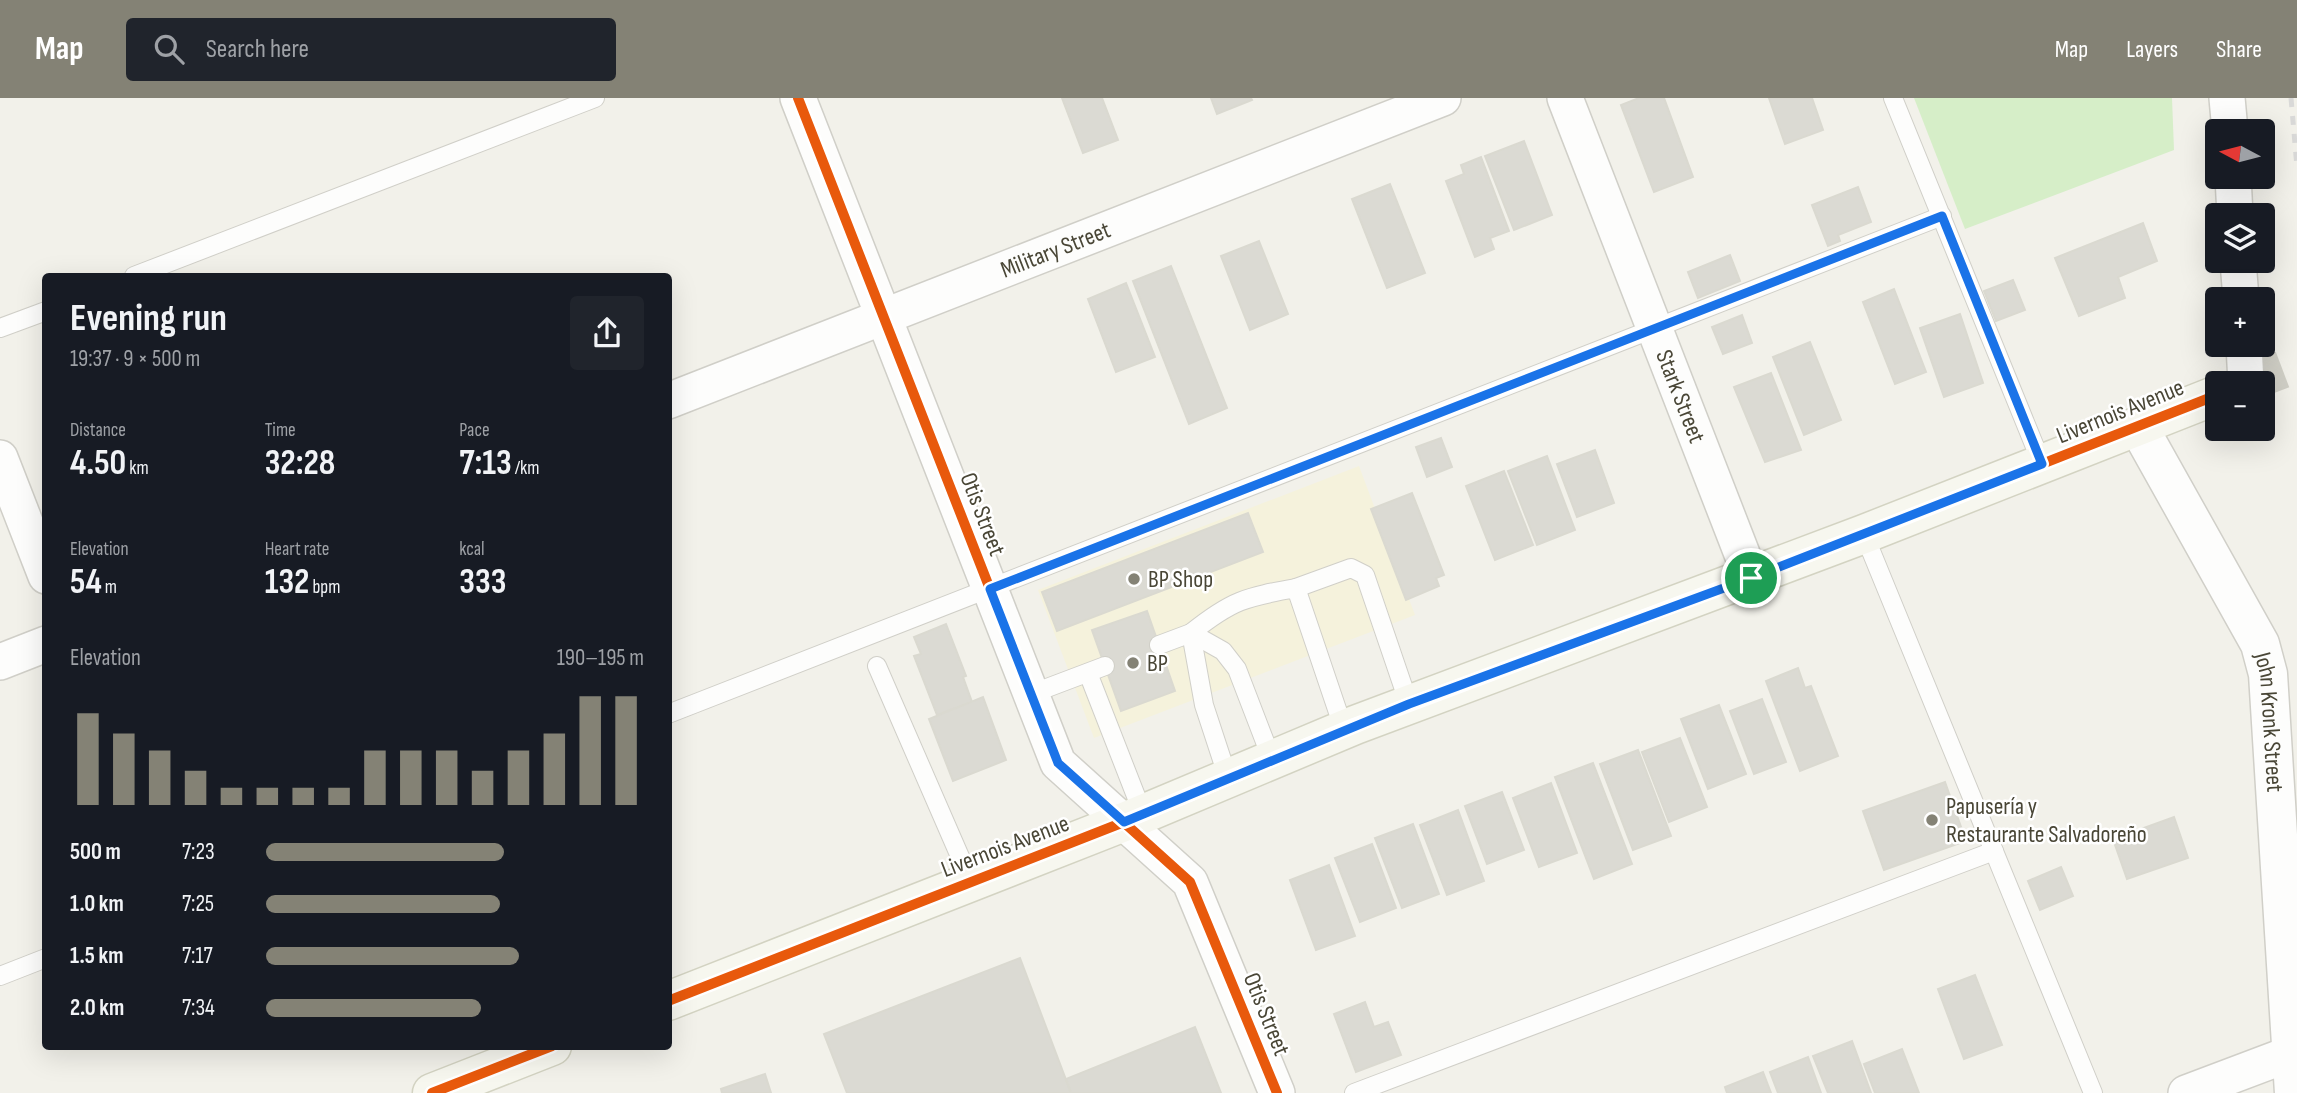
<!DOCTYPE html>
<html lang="en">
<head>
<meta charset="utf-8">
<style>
  body { margin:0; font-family:"Sofia Sans Condensed",sans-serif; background:#20242c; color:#f1f3f6; height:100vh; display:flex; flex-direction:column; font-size:26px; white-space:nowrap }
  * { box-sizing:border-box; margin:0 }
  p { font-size:23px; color:#9ea1a6 }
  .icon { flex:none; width:38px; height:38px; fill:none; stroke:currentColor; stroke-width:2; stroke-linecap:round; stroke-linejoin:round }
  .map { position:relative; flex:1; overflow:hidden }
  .side { position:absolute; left:42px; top:175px; width:630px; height:777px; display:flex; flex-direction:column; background:#171b24; border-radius:7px; box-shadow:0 7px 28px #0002 }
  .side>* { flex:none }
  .needle { width:46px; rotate:277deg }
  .fabs { position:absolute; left:2205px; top:21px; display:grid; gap:14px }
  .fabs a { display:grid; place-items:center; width:70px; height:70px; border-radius:7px; background:#171b24; box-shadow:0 7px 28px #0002; font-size:35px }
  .pin { position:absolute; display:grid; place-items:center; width:60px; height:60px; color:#fff; margin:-30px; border:4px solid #fff; border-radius:50%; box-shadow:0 2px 7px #0007 }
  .round { display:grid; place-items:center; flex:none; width:74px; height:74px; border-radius:7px; background:#20242c }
  .overview { display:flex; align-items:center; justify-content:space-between; height:119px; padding:0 28px }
  h1 { font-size:38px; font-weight:700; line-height:52px }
  .metrics { display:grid; grid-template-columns:repeat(3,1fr); gap:10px; height:119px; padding:7px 28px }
  .metrics div { display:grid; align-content:center }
  .metrics b { font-size:35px; font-weight:700 }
  .metrics small { font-size:19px; font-weight:400 }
  .metrics p { font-size:19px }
  .chart { height:196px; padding:14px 28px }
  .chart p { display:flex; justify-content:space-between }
  .chart svg { width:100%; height:126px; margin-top:7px; stroke:#848275; stroke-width:6 }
  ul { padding:0 28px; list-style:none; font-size:23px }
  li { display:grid; grid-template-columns:112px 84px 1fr; align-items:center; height:52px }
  li i { height:18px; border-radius:9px; background:#848275 }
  header { display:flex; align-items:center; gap:42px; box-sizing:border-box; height:98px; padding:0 35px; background:#848275; color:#fff }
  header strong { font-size:33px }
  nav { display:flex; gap:38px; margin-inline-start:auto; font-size:24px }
  .search { width:490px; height:63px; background:#20242c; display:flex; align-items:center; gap:18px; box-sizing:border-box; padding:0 24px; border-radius:7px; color:#9ea1a6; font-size:26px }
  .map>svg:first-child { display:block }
  .commercial { fill:#f5f2dc }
  .green { fill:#d6eec8 }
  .building { fill:#dbdad3; stroke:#dad9d0; stroke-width:2 }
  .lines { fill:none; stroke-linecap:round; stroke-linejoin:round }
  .secondary-tunnel { stroke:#d0cfc6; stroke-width:38; stroke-dasharray:38 19; stroke-linecap:butt }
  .service-casing { stroke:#d0cfc8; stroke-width:20 }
  .minor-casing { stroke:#d0cfc8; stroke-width:38 }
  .tertiary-casing { stroke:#d0cfc8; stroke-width:41 }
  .secondary-casing { stroke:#d3d3c2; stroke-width:41 }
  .service { stroke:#fdfdfc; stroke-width:18 }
  .minor { stroke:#fdfdfc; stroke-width:35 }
  .tertiary { stroke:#fdfdfc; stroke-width:38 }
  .secondary { stroke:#f7f7ef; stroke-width:38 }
  .rail { stroke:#d9d9d8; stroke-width:5; stroke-dasharray:9 9; stroke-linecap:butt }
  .cycleway-casing { stroke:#fff; stroke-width:15 }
  .cycleway { stroke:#e8590c; stroke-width:10 }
  .route-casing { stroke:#fff; stroke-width:14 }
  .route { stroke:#1a73e8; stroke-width:9 }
  .poi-dot { fill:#848275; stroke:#fff; stroke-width:2.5 }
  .labels { text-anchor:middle; stroke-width:5; stroke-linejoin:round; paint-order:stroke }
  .street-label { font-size:24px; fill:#494636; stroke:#fff }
  .poi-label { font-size:24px; fill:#494636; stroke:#fff; text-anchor:start }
</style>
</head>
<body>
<header>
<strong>Map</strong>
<div class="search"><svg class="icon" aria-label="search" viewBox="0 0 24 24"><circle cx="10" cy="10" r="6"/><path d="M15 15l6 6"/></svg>Search here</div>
<nav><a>Map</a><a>Layers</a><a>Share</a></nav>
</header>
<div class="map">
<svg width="2297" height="995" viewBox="0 0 2297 995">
  <rect width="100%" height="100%" fill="#f2f1ea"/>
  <path class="commercial" d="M1359 368 1415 517 1094 640 1038 492Z"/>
  <path class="green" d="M1914 0H2172L2174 52 1965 131Z"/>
  <g class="building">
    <path d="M1062 0H1102L1118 42 1083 55Z"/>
    <path d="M1211 0H1251L1252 2 1217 16Z"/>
    <path d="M1639 0H1664L1693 79 1654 94 1621 7Z"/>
    <path d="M1769 0H1812L1823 32 1785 46Z"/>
    <path d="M1524 43 1552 117 1514 132 1485 58Z"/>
    <path d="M1481 59 1509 133 1490 140 1494 151 1475 159 1446 83 1464 76 1461 67Z"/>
    <path d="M1390 86 1425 175 1387 190 1352 101Z"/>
    <path d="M1858 89 1871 124 1838 137 1840 143 1828 148 1812 107Z"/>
    <path d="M2143 125 2157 163 2118 179 2125 200 2079 218 2055 160Z"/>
    <path d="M1259 143 1288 216 1250 232 1221 158Z"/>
    <path d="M1730 157 1740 183 1698 200 1688 174Z"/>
    <path d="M1171 168 1227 310 1189 326 1133 183Z"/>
    <path d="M2013 182 2025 212 1996 223 1984 193Z"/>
    <path d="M1126 185 1155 259 1116 274 1088 201Z"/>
    <path d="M1894 191 1926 274 1895 286 1863 204Z"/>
    <path d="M1960 216 1983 285 1944 299 1920 230Z"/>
    <path d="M1742 217 1752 245 1723 256 1712 229Z"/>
    <path d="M1810 244 1841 322 1804 337 1773 259Z"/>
    <path d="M1771 275 1801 352 1765 364 1734 289Z"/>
    <path d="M1441 340 1452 369 1427 379 1416 349Z"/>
    <path d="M1595 352 1614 405 1577 419 1557 366Z"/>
    <path d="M1547 358 1575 432 1537 447 1508 373Z"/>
    <path d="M1504 373 1533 447 1495 462 1466 388Z"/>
    <path d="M1412 395 1444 477 1436 480 1439 488 1406 502 1371 411Z"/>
    <path d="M1248 415 1263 454 1057 533 1042 494Z"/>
    <path d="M1147 513 1175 593 1121 613 1092 532Z"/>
    <path d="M946 526 966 578 963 579 972 604 937 617 914 558 921 556 914 539Z"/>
    <path d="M1798 570 1805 590 1811 588 1838 658 1800 673 1766 583Z"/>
    <path d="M983 599 1006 662 953 683 929 621Z"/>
    <path d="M1762 601 1786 664 1754 676 1730 613Z"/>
    <path d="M1719 607 1746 676 1708 691 1681 621Z"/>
    <path d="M1680 640 1707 709 1669 724 1642 654Z"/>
    <path d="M1638 652 1671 738 1633 752 1600 666Z"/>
    <path d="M1593 665 1632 766 1594 781 1555 679Z"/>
    <path d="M1945 684 1966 743 1884 772 1863 713Z"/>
    <path d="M1551 685 1577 755 1539 769 1513 700Z"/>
    <path d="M1502 694 1524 752 1487 766 1465 708Z"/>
    <path d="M1458 712 1484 783 1447 797 1420 727Z"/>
    <path d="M2174 719 2188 760 2127 781 2113 741Z"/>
    <path d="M1413 726 1439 796 1402 810 1375 740Z"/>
    <path d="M1372 746 1396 810 1360 824 1335 760Z"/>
    <path d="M1329 767 1355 838 1316 852 1290 782Z"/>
    <path d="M2061 769 2073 798 2040 812 2028 783Z"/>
    <path d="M1020 860 1071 995H847L824 936Z"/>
    <path d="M1975 877 2002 947 1964 961 1938 891Z"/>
    <path d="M1365 904 1374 929 1388 924 1401 957 1356 974 1334 916Z"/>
    <path d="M1195 929 1221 995H1071L1066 981Z"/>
    <path d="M1852 943 1871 995H1828L1813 958Z"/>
    <path d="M1902 951 1919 995H1875L1864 966Z"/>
    <path d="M1808 959 1821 995H1778L1770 974Z"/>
    <path d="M1763 974 1771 995H1727L1725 989Z"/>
    <path d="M765 976 771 995H722L721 991Z"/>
  </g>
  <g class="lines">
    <path class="secondary-tunnel" d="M2247 285 2297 266"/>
    <defs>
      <g id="service">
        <path d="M1893 0 2042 366"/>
        <path d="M134 178 595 0"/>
        <path d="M0 230 46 213"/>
        <path d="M1864 436 2093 995"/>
        <path d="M1296 490 1351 470 1365 477 1409 606"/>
        <path d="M1159 547 1191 535 1223 553 1237 571 1272 662"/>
        <path d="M877 568 971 784"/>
        <path d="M1088 575 1143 716"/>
        <path d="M1031 596 1105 568"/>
        <path d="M668 616 1942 118"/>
        <path d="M1228 680 1204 607 1191 535C1232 502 1246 499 1296 490L1344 632"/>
        <path d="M0 878 46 860"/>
        <path d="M1354 995 1994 753"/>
      </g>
      <g id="minor">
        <path d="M798 0 1058 665 1190 784 1277 995"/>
        <path id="s1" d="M1565 0 1751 479"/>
        <path d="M2227 0 2230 33"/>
        <path d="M2233 79 2235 117"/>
        <path d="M2238 163 2241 201"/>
        <path d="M2244 247 2246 285"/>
        <path id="s2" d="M668 303 1443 0"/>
        <path d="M0 360 46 478"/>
        <path d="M0 564 46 546"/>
        <path d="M2186 995 2292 955"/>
      </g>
      <g id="tertiary">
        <path id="s3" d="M2138 328 2260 546 2268 576 2294 995"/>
      </g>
      <g id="secondary">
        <path d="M668 903 1124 724 1355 627 1864 436 2217 297"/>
        <path d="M432 995 552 948"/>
      </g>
    </defs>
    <use href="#service" class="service-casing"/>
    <use href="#minor" class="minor-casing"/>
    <use href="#tertiary" class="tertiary-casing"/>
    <use href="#secondary" class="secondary-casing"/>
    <use href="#service" class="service"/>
    <use href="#minor" class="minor"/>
    <use href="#tertiary" class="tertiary"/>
    <use href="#secondary" class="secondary"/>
    <path class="rail" d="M2291 0 2297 69"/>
    <defs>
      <g id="cycleway">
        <path d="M798 0 1058 665 1190 784 1277 995"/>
        <path d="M668 903 1124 724 1355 627 1864 436 2217 297"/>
        <path d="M432 995 552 948"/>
      </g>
    </defs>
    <use href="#cycleway" class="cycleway-casing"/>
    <use href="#cycleway" class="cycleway"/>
  </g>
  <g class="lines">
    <defs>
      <path id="route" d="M1942 118 2042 366 1751 480 1409 606 1124 724 1058 665 990 491Z"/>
    </defs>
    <use href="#route" class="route-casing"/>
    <use href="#route" class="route"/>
  </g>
  <g class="poi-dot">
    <circle cx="1134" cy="481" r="7"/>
    <circle cx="1133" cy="565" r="7"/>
    <circle cx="1932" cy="722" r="7"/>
  </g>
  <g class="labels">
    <g class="street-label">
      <text dy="8" stroke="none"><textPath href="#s2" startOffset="416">Military Street</textPath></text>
      <text dy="8" stroke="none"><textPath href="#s1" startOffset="320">Stark Street</textPath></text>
      <text transform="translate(2120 313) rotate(-22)" y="8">Livernois Avenue</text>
      <text transform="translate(983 416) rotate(69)" y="8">Otis Street</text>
      <text dy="8" stroke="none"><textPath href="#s3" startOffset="329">John Kronk Street</textPath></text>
      <text transform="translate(1005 748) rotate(-21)" y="8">Livernois Avenue</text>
      <text transform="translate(1267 916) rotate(68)" y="8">Otis Street</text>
    </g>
    <g class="poi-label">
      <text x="1148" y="489">BP Shop</text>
      <text x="1147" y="573">BP</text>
      <text x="1946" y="716">Papusería y<tspan x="1946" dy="28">Restaurante Salvadoreño</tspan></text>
    </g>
  </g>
</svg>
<div class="fabs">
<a><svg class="needle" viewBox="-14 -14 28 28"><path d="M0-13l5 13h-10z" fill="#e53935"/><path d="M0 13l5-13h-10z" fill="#9ea1a6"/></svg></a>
<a><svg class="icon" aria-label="layers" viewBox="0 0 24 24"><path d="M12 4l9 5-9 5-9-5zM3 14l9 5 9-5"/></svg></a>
<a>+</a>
<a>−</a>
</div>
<div class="pin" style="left:1751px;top:480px;background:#1e9e55"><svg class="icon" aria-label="arrive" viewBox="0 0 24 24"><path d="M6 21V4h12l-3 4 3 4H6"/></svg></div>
<section class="side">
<div class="overview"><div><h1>Evening run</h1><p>19:37 · 9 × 500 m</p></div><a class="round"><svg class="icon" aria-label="share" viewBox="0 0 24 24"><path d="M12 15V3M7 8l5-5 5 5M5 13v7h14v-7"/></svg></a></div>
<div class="metrics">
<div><p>Distance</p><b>4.50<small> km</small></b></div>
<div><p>Time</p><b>32:28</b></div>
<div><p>Pace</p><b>7:13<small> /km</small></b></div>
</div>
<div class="metrics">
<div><p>Elevation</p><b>54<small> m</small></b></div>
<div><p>Heart rate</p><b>132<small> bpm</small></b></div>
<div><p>kcal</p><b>333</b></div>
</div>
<div class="chart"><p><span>Elevation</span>190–195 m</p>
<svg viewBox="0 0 160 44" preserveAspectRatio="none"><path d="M5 44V12M15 44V19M25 44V25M35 44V32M45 44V38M55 44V38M65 44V38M75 44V38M85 44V25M95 44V25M105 44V25M115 44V32M125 44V25M135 44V19M145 44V6M155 44V6"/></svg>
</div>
<ul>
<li><b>500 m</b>7:23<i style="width:63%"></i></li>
<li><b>1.0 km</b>7:25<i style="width:62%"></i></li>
<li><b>1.5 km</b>7:17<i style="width:67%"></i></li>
<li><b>2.0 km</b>7:34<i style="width:57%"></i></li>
</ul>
</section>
</div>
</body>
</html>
